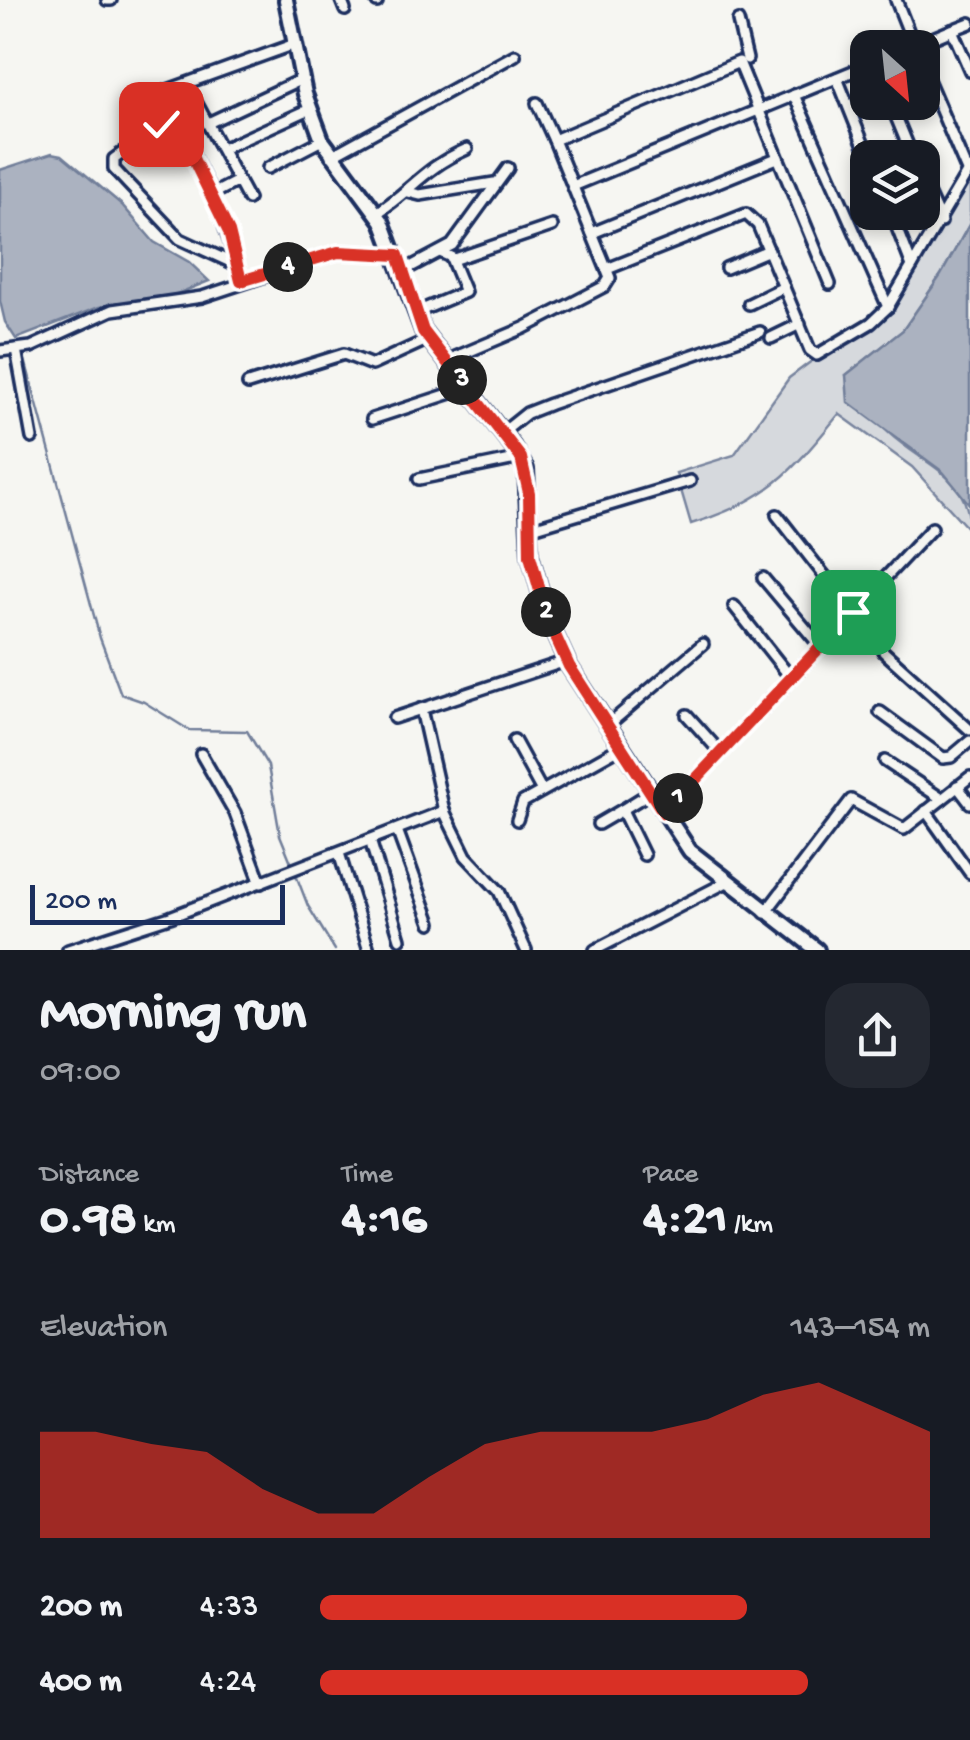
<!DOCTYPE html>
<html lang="en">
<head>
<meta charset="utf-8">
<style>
  body { margin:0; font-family:"Gochi Hand",sans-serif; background:#242831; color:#f1f3f6; height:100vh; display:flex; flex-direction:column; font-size:38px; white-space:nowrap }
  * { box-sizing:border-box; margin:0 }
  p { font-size:32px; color:#9ea1a6 }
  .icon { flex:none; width:55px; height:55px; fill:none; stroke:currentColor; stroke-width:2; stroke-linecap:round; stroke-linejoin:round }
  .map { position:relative; height:950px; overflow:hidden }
  .drawer { display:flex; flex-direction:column; background:#171b24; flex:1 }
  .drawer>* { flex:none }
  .needle { width:65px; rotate:153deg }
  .buttons { position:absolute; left:850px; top:30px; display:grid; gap:20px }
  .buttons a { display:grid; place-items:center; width:90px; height:90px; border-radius:20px; background:#171b24; box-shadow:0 5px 15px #0003; font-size:50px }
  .scale { position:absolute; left:30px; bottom:25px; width:255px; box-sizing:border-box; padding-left:10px; border:5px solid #1b2f5e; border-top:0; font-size:28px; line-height:35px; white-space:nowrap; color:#1b2f5e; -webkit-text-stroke:8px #f6f6f2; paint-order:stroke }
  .pin { position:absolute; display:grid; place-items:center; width:85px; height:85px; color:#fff; margin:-42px; border-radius:20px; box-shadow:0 5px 15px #0006 }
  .km { position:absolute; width:50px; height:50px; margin:-25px; border-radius:50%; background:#222; color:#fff; font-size:28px; line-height:50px; text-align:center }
  .round { display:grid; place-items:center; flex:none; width:105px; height:105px; border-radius:30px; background:#242831 }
  .summary { display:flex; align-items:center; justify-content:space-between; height:170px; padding:0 40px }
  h1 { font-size:55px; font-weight:800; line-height:75px }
  .stats { display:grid; grid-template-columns:repeat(3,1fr); gap:15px; height:170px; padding:10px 40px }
  .stats div { display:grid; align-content:center }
  .stats b { font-size:50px; font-weight:800 }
  .stats small { font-size:28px; font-weight:400 }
  .stats p { font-size:28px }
  .chart { height:280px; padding:20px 40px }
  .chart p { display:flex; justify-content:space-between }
  .chart svg { width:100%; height:180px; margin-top:10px; fill:#d93025; opacity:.7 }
  ul { padding:0 40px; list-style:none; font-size:32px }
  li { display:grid; grid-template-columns:160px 120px 1fr; align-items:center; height:75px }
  li i { height:25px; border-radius:12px; background:#d93025 }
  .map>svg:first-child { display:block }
  .green { fill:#d6d9dd; stroke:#78849e; stroke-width:2.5 }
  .water { fill:#abb2c0; stroke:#717e99; stroke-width:2.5 }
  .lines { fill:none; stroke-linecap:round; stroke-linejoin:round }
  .stream { stroke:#717e99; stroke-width:2.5 }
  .street-casing { stroke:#1b2f5e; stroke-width:16 }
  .secondary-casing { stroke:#1b2f5e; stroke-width:20 }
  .street { stroke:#f6f6f2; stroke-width:9 }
  .secondary { stroke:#f6f6f2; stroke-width:12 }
  .route-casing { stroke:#fff; stroke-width:20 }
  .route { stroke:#d93025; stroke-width:12 }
</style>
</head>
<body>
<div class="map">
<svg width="970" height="950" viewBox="0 0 970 950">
  <rect width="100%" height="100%" fill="#f6f6f2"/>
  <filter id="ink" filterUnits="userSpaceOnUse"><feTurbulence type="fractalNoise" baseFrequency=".01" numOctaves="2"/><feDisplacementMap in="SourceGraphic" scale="20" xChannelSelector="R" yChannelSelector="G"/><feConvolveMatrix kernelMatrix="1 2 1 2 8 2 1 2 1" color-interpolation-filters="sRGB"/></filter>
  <g filter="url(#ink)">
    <path class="green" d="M970 157V223L941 275 903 330 846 375C859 394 872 418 889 433 925 466 970 475 970 531L912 467 839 414C791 473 767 501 691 524L676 473 734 455 789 378 880 310Z"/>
    <g class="water">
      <path d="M52 153 62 155 122 205 154 242 189 262 209 281 167 298 99 307 16 339 5 322 0 301V170Z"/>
      <path d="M970 223V505L943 472 848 402 846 375 903 330 941 275Z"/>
    </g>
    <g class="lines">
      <g class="stream">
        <path d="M24 356 100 638 121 694 144 702 189 730 247 731 268 766 280 835 293 867"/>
        <path d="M296 875 308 906 335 950"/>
      </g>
      <defs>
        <g id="street">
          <path d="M107 0H111"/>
          <path d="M341 0 345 10"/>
          <path d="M377 0V2"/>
          <path d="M896 0 915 48"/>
          <path d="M738 21 747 59"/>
          <path d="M952 30 970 23"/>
          <path d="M909 48 952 30 970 71"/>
          <path d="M922 66 967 171"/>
          <path d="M837 78 869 158"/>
          <path d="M165 91 295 44"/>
          <path d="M794 95 888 307"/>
          <path d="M890 102 913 158"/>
          <path d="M537 103 554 140"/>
          <path d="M197 104 248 199"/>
          <path d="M208 123 302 79"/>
          <path d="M222 149 310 109"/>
          <path d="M331 156 515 55"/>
          <path d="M268 168 322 140"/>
          <path d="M922 180 941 222"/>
          <path d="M573 186 868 65"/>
          <path d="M408 192 420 195 494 183"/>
          <path d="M211 195 238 181"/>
          <path d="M891 212 912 266"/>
          <path d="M377 213C414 188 424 168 467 149"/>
          <path d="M592 233 777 158"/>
          <path d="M440 252 455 259 552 226"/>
          <path d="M237 265 180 239 114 169V159L166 121 176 126C205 174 228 226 241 281"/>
          <path d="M726 268 769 250"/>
          <path d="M607 269 746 214 758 225 810 350 817 355 871 323 888 307 970 168"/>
          <path d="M403 271 452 245 508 168"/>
          <path d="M749 304 784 287"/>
          <path d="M417 312 465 292 451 258"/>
          <path d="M771 338 800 324"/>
          <path d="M16 349 32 438"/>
          <path d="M0 351 31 347 112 310 202 297 338 252 395 255"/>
          <path d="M446 361 524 328 605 286 610 278 554 140 739 62 830 284"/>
          <path d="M248 384 344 354 372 365 429 339"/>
          <path d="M372 419 467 388"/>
          <path d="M502 433 527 413 550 404 760 332"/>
          <path d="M419 479 521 458"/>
          <path d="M777 515 853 612"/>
          <path d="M529 529 690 481"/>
          <path d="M763 578 821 647"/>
          <path d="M734 606 791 678"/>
          <path d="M884 652 970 730"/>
          <path d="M421 709 444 811 466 856 499 891 526 950"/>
          <path d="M880 712 943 758 951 757 970 741"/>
          <path d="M687 715 721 753"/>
          <path d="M394 718 566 661"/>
          <path d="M608 725 703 644"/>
          <path d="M514 740 542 791"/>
          <path d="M201 754 235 813 261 883"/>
          <path d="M885 761 942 799"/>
          <path d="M957 786 970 803"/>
          <path d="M926 811 970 873"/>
          <path d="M664 813 932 528"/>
          <path d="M517 820 523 802 623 746"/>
          <path d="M598 824 622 810"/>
          <path d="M397 830 431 923"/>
          <path d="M370 840 400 939"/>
          <path d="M339 853 369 950"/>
          <path d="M644 855 622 810 651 792"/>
          <path d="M765 913 851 800 904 829 970 777"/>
          <path d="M68 950 170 917 444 811"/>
          <path d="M595 950 727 882"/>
        </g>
        <path id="secondary" d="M286 0 305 94 322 140 382 221 423 331 513 447 526 469 530 555 549 622 569 666 690 851 817 950"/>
      </defs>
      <use href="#street" class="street-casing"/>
      <use href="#secondary" class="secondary-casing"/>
      <use href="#street" class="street"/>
      <use href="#secondary" class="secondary"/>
    </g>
  </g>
  <g class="lines" filter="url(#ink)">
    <defs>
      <path id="route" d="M161 124 171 121 180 132 229 232 241 281 338 252 398 255 423 331 521 458 529 493 530 556 549 622 569 666 664 813 853 612"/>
    </defs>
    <use href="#route" class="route-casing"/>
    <use href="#route" class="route"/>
  </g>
</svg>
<div class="buttons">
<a><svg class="needle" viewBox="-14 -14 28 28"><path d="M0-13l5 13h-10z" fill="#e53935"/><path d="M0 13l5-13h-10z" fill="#9ea1a6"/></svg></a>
<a><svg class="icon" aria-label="layers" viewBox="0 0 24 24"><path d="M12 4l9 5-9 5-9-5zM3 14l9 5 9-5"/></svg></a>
</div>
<div class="scale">200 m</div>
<div class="pin" style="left:853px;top:612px;background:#1e9e55"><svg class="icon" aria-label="arrive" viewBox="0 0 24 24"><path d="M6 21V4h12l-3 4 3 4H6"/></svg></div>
<div class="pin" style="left:161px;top:124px;background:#d93025"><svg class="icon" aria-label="check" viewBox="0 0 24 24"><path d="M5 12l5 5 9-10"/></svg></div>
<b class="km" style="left:678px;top:798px">1</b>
<b class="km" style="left:546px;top:612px">2</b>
<b class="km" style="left:462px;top:380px">3</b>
<b class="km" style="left:288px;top:267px">4</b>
</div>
<section class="drawer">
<div class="summary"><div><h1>Morning run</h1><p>09:00</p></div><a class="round"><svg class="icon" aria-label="share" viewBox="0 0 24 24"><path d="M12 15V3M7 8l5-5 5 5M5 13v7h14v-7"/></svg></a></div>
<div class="stats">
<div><p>Distance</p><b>0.98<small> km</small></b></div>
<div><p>Time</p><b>4:16</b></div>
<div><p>Pace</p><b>4:21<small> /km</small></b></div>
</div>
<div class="chart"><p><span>Elevation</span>143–154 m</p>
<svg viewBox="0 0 160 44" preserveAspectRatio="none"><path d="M0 44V18L10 18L20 21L30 23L40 32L50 38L60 38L70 29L80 21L90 18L100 18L110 18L120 15L130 9L140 6L150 12L160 18V44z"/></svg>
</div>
<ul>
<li><b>200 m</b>4:33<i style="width:70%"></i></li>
<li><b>400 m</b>4:24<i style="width:80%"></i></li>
</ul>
</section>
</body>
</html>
